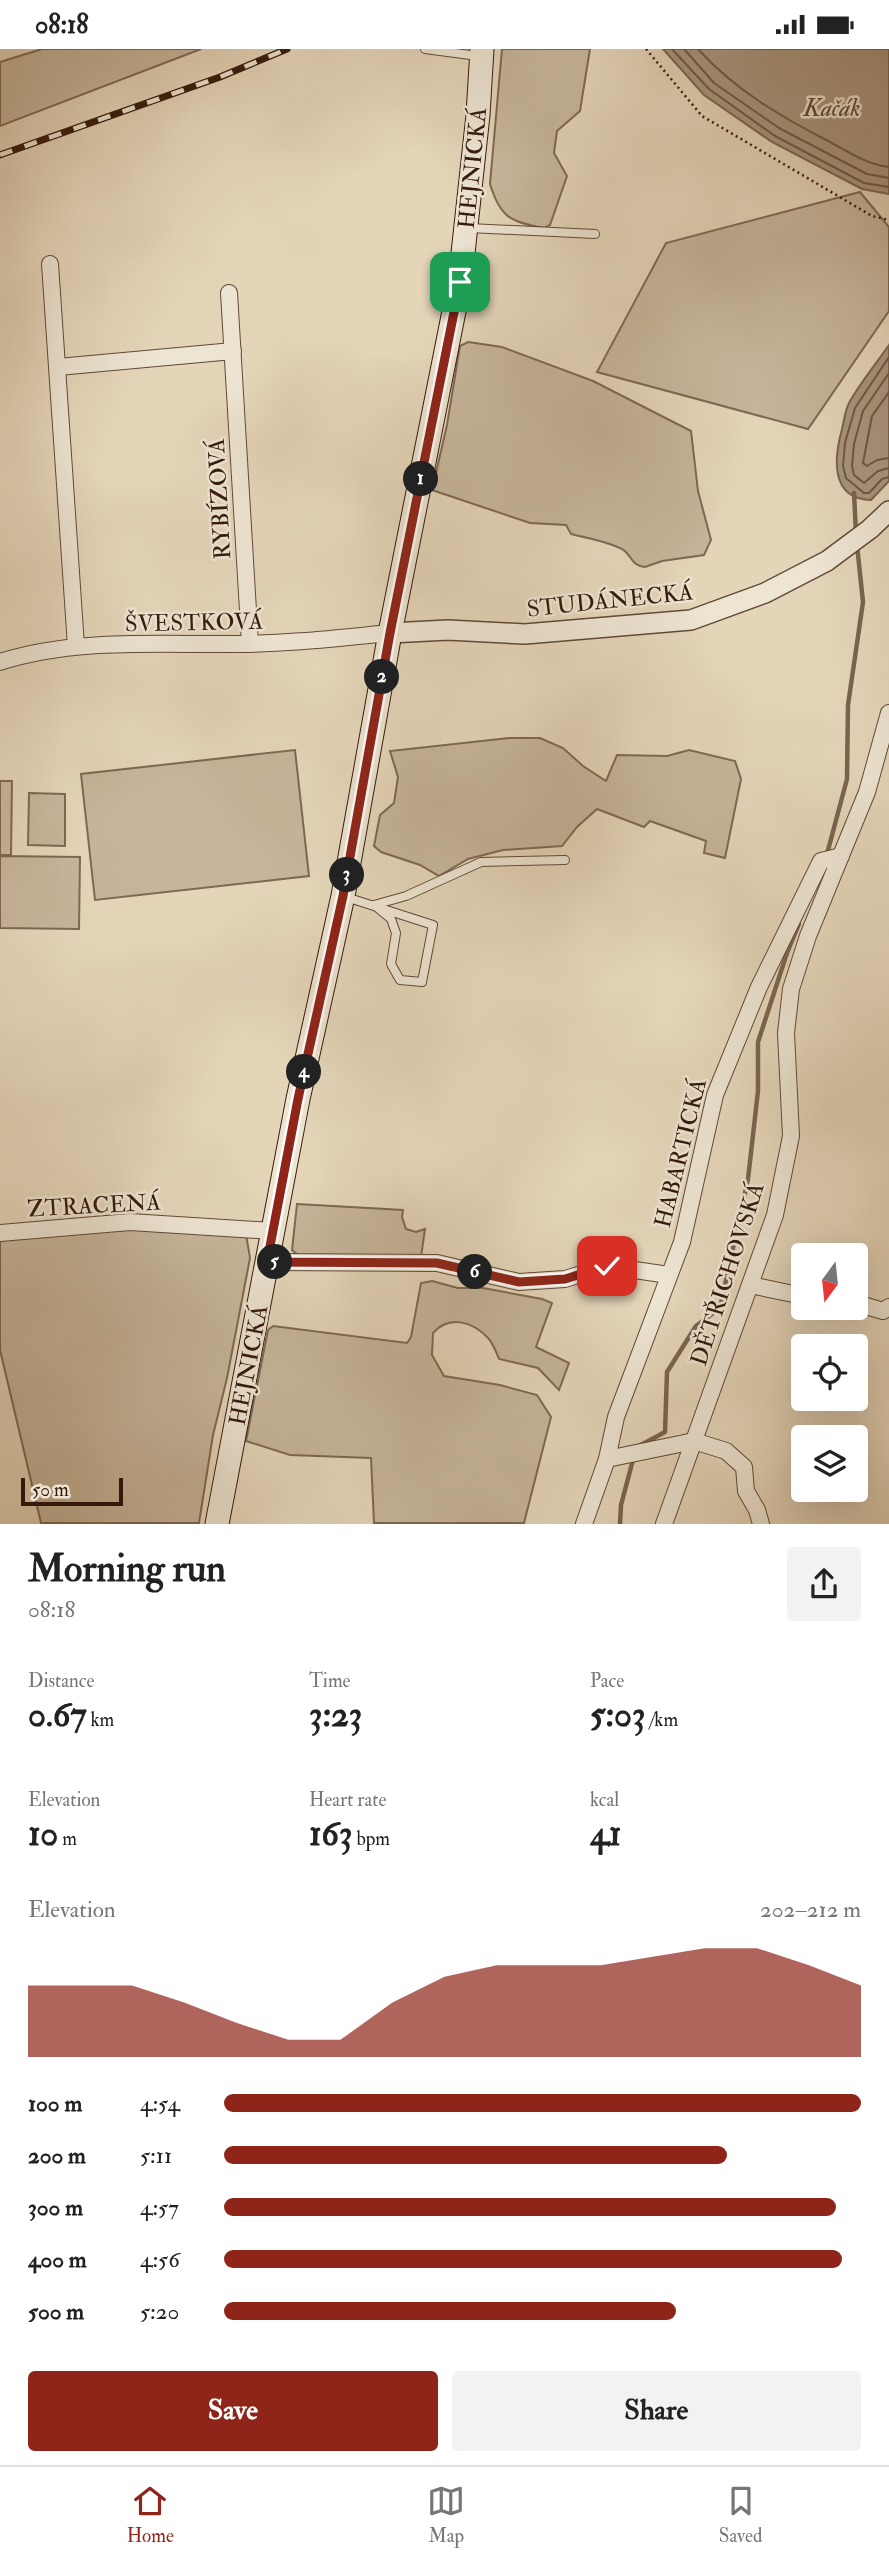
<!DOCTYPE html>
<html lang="en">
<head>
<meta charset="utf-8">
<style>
  body { margin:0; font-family:"IM FELL Double Pica",serif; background:#f2f2f2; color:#222; height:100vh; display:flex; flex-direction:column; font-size:26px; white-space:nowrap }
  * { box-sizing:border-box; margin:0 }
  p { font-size:23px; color:#767676 }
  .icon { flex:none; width:38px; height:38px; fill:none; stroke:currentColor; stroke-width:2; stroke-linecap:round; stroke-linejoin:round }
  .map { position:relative; height:1475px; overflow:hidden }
  .details { display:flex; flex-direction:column; background:#fff; flex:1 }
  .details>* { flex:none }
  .needle { width:46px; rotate:195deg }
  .buttons { position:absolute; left:791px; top:1194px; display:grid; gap:14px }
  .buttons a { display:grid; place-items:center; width:77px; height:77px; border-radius:7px; background:#fff; box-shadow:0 7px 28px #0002; font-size:35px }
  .scale { position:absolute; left:21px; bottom:18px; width:102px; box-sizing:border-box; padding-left:7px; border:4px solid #351a0b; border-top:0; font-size:19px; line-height:24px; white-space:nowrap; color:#351a0b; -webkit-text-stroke:5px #ede4d2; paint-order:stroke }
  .pin { position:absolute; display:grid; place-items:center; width:60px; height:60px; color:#fff; margin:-30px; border-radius:14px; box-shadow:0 4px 10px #0006 }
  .km { position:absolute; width:35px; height:35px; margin:-18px; border-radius:50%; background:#222; color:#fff; font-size:19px; line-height:35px; text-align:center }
  .round { display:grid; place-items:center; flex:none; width:74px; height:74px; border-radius:7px; background:#f2f2f2 }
  .overview { display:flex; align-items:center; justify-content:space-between; height:119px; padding:0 28px }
  h1 { font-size:38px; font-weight:700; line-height:52px }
  .figures { display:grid; grid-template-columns:repeat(3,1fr); gap:10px; height:119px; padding:7px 28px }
  .figures div { display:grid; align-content:center }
  .figures b { font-size:35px; font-weight:700 }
  .figures small { font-size:19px; font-weight:400 }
  .figures p { font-size:19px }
  .chart { height:196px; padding:14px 28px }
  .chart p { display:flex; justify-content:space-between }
  .chart svg { width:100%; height:126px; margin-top:7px; fill:#8f2418; opacity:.7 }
  .action { display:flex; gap:14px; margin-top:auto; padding:14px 28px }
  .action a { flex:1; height:80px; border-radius:7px; background:#8f2418; color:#fff; font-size:28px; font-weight:700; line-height:80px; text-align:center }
  .action a+a { background:#f2f2f2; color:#222 }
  ul { padding:0 28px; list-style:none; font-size:23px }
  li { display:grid; grid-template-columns:112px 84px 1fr; align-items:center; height:52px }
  li i { height:18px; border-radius:9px; background:#8f2418 }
  .status { display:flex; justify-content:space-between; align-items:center; height:49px; padding:0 35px; background:#fff; direction:ltr }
  .status svg { height:19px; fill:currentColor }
  .menu { display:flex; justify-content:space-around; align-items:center; height:98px; border-top:2px solid #e0e0e0; background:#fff; font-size:19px; color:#767676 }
  .menu a { display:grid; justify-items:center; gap:4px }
  .menu .active { color:#8f2418 }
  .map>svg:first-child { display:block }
  .green { fill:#c6b59b; stroke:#7e6853; stroke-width:2 }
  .water { fill:#a8957e; stroke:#7a6450; stroke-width:2 }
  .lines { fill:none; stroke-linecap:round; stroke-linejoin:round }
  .shore { stroke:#6e5844; stroke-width:2 }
  .stream { stroke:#7a6450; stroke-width:4.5 }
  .service-casing { stroke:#614936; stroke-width:10 }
  .minor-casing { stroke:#614936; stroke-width:18 }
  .tertiary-casing { stroke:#614936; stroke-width:22 }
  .secondary-casing { stroke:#351a0b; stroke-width:25 }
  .path { stroke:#351a0b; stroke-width:2.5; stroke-dasharray:2 3.5; stroke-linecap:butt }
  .service { stroke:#ede4d2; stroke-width:8 }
  .minor { stroke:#ede4d2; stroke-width:16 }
  .tertiary { stroke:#ede4d2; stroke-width:19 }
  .secondary { stroke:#ede4d2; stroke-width:23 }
  .rail-casing { stroke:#351a0b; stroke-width:7 }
  .rail { stroke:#ede4d2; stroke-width:4.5; stroke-dasharray:13; stroke-linecap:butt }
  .route-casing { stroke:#fff; stroke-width:14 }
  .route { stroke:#8f2418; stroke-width:9 }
  .labels { text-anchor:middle; stroke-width:5; stroke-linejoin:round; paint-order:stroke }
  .street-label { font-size:23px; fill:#351a0b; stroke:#ede4d2 }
  .water-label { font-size:24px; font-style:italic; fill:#5d4533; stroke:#ede4d2 }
</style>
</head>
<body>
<div class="status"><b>08:18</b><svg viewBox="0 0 49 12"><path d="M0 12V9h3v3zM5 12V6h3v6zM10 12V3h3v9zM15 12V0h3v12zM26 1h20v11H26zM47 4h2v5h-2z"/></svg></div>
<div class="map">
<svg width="889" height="1475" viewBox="0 0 889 1475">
  <rect width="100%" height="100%" fill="#e4d5b9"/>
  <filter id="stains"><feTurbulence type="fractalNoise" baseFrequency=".00286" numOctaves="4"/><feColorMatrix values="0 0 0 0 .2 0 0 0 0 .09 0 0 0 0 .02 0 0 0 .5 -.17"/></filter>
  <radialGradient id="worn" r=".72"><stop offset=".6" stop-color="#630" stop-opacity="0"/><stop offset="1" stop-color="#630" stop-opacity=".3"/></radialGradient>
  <g class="green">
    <path d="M42 0H201L0 77V13Z"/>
    <path d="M502 0H590L580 62 557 82 554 104 567 127 550 176 544 179C510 173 500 168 490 135Z"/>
    <path d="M860 143 889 178V262L808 380 597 323 666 194Z"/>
    <path d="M468 293 502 298 593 332 691 382 698 442 711 491 704 506 662 512 645 518C630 517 632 504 620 499 605 492 587 489 571 485L566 476 530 474 432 441 447 376 460 297Z"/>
    <path d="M509 689H540L563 699 583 717 606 732 617 706 667 707 689 701 735 712 741 730 725 809 704 804 706 792 650 772 644 778 597 760 577 778 562 797 503 801 468 810 439 827 420 816 381 803 374 797 380 766 394 754 398 728 390 702Z"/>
    <path d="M295 701 309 827 95 851 81 725Z"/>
    <path d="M0 732H12L11 806H0Z"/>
    <path d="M29 744 65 745V797L28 796Z"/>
    <path d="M0 807 80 808 79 880 0 879Z"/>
    <path d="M297 1155 403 1161 402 1168 406 1180 416 1183 425 1180 421 1208 298 1206 292 1201Z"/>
    <path d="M113 1181H187L246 1185 250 1209 227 1329 213 1386 199 1474H41L0 1301V1188Z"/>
    <path d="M432 1232 458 1239H483L542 1250 552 1254 536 1298 569 1314 559 1341 538 1319 499 1310C496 1303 493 1294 488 1289 472 1272 449 1266 433 1284L432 1306 444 1327 500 1336 537 1346 551 1368 524 1474H374L371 1409 290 1406 246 1392 268 1281 273 1277 407 1294 411 1288 421 1234Z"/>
  </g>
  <g class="water">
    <path d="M663 0H889V145L862 140 772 93 704 46Z"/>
    <path d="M889 296V432L871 451C830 450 834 409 842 380 844 372 845 362 849 354 860 334 876 315 889 296Z"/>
  </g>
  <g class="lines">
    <g class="shore">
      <path d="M672 0 709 40 775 87 864 134 889 138"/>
      <path d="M684 0 714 34 779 79 867 125 889 129"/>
      <path d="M698 0C735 41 781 68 830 93 850 104 866 115 889 118"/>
      <path d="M889 308 855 359 845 394 843 417 846 429 864 444H869L882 430 889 428"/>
      <path d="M889 324 863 362 854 395 852 417 854 426 864 434 878 422 889 419"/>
      <path d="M889 343 872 367 863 414 867 417 877 411 889 409"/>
    </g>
    <g class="stream">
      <path d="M854 444 856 484"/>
      <path d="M827 805 847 730 848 656 863 553 857 496"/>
      <path d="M639 1397 665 1383 667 1323 696 1277 720 1259 748 1130 758 1042V993L787 904 799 875"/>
      <path d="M620 1475 621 1456 634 1407"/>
    </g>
    <defs>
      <g id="service">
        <path d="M425 0 478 7"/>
        <path d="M469 179 595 185"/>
        <path d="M346 848 433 876 422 933 400 931 391 915 396 884 391 870 374 856"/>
        <path d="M374 856 406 847 481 813 565 811"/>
      </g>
      <g id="minor">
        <path d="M50 215 76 597"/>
        <path d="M229 244 250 595"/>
        <path d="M58 318 233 302"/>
        <path d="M0 613C75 589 157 596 235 595 287 595 338 589 390 584"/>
        <path d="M0 1184 130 1173 273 1182"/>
        <path d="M267 1213 437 1214 519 1233 565 1230 607 1217 669 1226"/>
        <path d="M750 1236 803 1247"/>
        <path d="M856 1254 883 1262 889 1258"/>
        <path d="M607 1410 694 1392 726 1402 744 1418 746 1442 757 1461 761 1475"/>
        <path d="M584 1475 607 1410 616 1368 682 1193 715 1046 759 938 821 812 841 807"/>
        <path d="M664 1475 775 1166 791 1087 786 984 791 940 808 887 867 743 889 664"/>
      </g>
      <path id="tertiary" d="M390 584 448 581 525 585 691 571 765 544 827 512 870 480 889 462"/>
      <path id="secondary" d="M217 1475 298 1050 343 847 390 584 460 232 478 66 482 0"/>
    </defs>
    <use href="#service" class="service-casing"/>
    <use href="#minor" class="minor-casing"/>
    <use href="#tertiary" class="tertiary-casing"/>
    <use href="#secondary" class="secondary-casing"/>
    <path class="path" d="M646 0 702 67 872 167 889 171"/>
    <use href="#service" class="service"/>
    <use href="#minor" class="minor"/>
    <use href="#tertiary" class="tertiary"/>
    <use href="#secondary" class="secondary"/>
    <defs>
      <path id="rail" d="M0 106 220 28 287 0"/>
    </defs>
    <use href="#rail" class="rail-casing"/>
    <use href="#rail" class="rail"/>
  </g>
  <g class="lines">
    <defs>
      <path id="route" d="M460 233 390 584 343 847 298 1050 267 1213 437 1214 519 1233 565 1230 607 1217"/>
    </defs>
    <use href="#route" class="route-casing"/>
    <use href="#route" class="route"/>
  </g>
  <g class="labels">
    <g class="street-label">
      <text transform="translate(472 119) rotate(-84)" y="8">HEJNICKÁ</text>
      <text transform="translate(219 450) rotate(-93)" y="8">RYBÍZOVÁ</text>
      <text transform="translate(610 551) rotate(-6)" y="8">STUDÁNECKÁ</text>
      <text transform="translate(194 573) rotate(-1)" y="8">ŠVESTKOVÁ</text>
      <text transform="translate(680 1104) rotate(-76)" y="8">HABARTICKÁ</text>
      <text transform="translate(94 1156) rotate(-3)" y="8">ZTRACENÁ</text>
      <text transform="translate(727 1225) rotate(-72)" y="8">DĚTŘICHOVSKÁ</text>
      <text transform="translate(248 1316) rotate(-79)" y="8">HEJNICKÁ</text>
    </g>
    <g class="water-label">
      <text x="832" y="67">Kačák</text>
    </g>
  </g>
  <rect width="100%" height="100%" filter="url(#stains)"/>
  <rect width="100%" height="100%" fill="url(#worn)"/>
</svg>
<div class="buttons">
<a><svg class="needle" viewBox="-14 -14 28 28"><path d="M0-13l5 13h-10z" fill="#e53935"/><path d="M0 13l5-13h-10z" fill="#767676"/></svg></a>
<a><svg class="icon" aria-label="locate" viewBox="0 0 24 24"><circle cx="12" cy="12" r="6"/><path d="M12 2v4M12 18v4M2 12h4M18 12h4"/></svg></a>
<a><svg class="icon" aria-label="layers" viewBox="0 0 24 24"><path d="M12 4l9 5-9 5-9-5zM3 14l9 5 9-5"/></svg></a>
</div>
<div class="scale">50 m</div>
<div class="pin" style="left:460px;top:233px;background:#1e9e55"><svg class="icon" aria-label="arrive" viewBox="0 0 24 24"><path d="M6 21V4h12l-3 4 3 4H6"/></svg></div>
<div class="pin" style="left:607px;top:1217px;background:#d93025"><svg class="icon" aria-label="check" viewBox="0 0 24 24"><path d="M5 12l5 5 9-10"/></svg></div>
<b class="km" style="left:421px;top:430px">1</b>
<b class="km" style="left:382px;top:628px">2</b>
<b class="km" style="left:347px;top:826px">3</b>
<b class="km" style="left:304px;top:1023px">4</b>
<b class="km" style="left:275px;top:1213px">5</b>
<b class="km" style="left:475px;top:1223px">6</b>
</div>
<section class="details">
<div class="overview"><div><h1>Morning run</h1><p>08:18</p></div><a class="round"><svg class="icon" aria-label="share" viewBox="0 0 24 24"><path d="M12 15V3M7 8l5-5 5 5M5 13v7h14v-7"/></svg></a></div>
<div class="figures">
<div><p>Distance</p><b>0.67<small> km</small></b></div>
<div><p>Time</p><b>3:23</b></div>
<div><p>Pace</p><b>5:03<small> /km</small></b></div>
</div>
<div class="figures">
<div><p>Elevation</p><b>10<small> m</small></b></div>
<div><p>Heart rate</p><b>163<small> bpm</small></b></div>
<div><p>kcal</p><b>41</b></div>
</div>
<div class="chart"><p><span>Elevation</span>202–212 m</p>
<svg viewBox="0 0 160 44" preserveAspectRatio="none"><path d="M0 44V19L10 19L20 19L30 25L40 32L50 38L60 38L70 25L80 16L90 12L100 12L110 12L120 9L130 6L140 6L150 12L160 19V44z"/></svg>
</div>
<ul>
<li><b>100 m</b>4:54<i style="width:100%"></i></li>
<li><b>200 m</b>5:11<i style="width:79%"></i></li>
<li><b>300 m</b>4:57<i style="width:96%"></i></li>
<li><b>400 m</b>4:56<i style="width:97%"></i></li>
<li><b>500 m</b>5:20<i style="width:71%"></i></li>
</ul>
<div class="action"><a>Save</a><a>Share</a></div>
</section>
<nav class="menu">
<a class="active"><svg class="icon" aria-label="home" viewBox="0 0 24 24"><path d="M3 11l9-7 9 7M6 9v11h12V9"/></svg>Home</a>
<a><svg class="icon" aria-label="map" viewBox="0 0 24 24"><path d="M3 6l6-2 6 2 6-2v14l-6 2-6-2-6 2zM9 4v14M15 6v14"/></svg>Map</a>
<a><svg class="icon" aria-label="saved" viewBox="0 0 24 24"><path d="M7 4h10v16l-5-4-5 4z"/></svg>Saved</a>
</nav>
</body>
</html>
